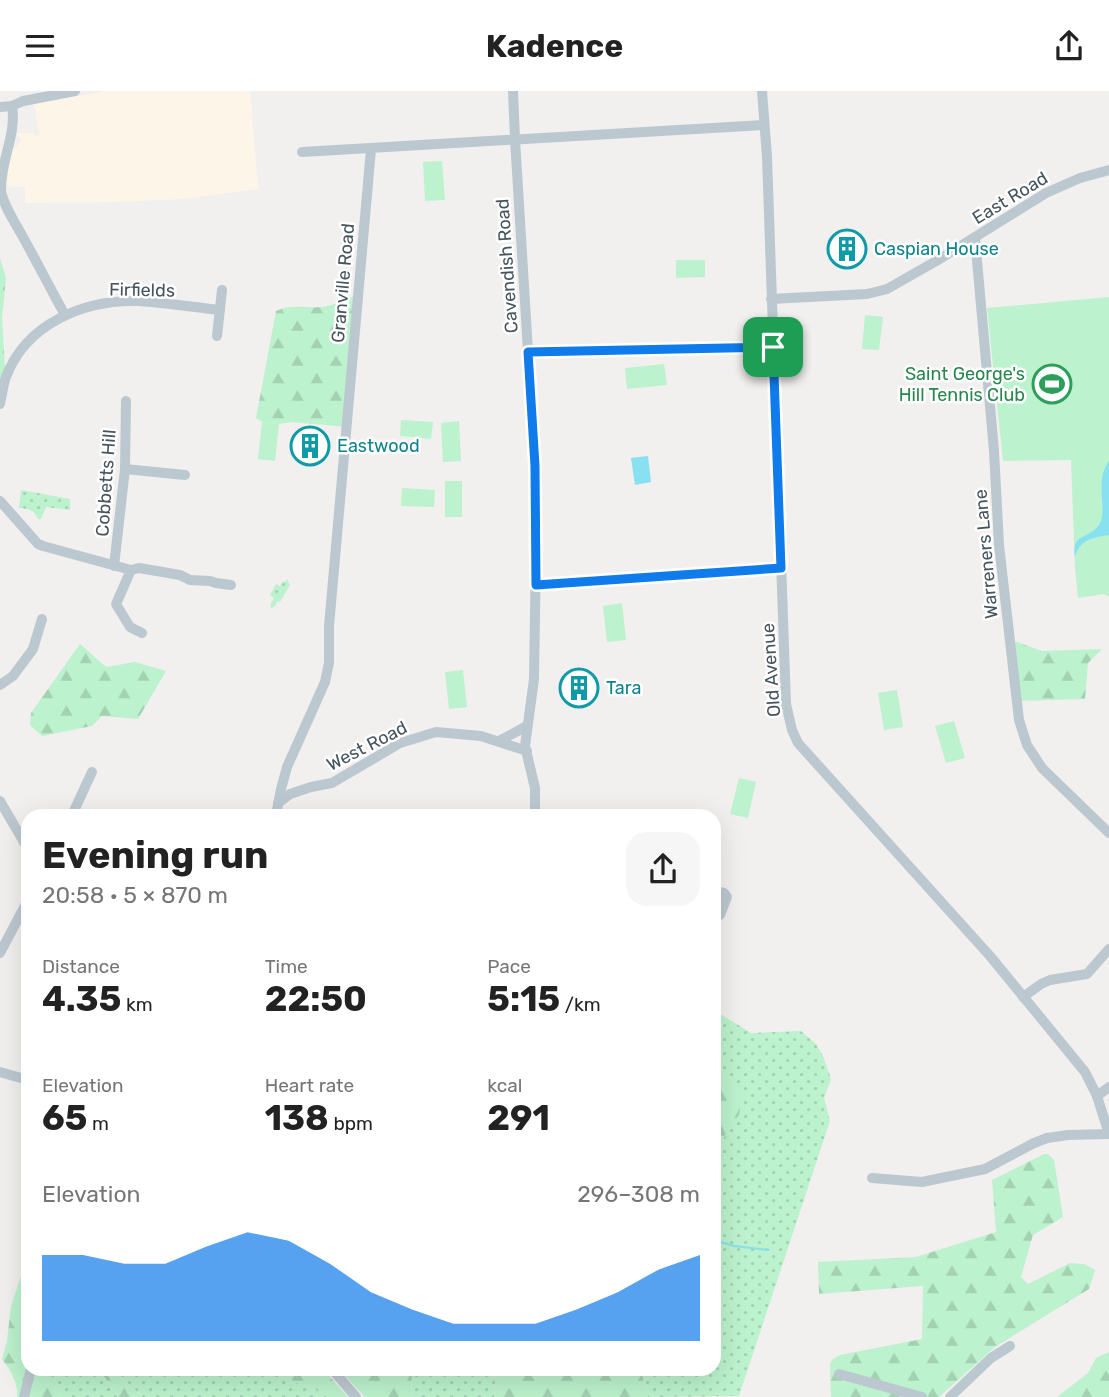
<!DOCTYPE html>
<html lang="en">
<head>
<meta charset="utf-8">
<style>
  body { margin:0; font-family:Rubik,sans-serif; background:#f6f6f6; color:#222; height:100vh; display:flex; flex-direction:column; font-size:26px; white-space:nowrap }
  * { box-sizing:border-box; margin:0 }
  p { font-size:23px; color:#767676 }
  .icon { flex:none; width:38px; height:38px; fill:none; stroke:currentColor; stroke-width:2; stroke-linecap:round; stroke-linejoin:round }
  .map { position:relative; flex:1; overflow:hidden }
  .details { position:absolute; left:21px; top:718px; width:700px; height:567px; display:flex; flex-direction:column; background:#fff; border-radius:21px; box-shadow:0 7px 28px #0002 }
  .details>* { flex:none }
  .pin { position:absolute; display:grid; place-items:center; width:60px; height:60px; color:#fff; margin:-30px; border-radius:14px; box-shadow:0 4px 10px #0006 }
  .round { display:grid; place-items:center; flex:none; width:74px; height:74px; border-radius:21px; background:#f6f6f6 }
  .head { display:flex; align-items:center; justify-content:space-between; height:119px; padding:0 21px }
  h1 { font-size:38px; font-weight:700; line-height:52px }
  .metrics { display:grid; grid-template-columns:repeat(3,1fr); gap:10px; height:119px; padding:7px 21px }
  .metrics div { display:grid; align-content:center }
  .metrics b { font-size:35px; font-weight:700 }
  .metrics small { font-size:19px; font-weight:400 }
  .metrics p { font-size:19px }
  .chart { height:196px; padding:14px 21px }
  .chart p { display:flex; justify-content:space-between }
  .chart svg { width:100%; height:126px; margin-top:7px; fill:#107cec; opacity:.7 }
  header { display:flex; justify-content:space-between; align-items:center; height:91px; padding:0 21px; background:#fff; font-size:32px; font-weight:700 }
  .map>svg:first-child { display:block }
  .commercial { fill:#fdf6e8 }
  .grass { fill:url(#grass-dots) }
  .forest { fill:url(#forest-firs) }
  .park { fill:url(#park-crowns) }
  .pitch { fill:#bcf2cd }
  .water { fill:#87e1f1 }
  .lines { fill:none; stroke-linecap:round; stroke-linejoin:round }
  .stream { stroke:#87e1f1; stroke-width:2 }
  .minor { stroke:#bcc8cf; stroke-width:10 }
  .route-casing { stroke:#fff; stroke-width:14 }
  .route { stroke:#107cec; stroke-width:9 }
  .labels { text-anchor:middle; stroke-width:5; stroke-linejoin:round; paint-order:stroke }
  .street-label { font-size:18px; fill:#46545e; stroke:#fff }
  .culture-label { font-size:18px; fill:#0d838f; stroke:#fff; text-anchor:start }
  .leisure-label { font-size:18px; fill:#27864d; stroke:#fff; text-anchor:end }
</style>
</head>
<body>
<header><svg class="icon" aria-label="menu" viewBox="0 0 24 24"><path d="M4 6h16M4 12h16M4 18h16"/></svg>Kadence<svg class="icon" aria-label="share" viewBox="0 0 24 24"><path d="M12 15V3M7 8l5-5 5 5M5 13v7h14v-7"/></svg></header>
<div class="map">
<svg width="1109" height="1306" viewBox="0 0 1109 1306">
  <defs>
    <pattern id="grass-dots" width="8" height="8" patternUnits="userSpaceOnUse" patternTransform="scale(1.75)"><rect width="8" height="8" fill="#bcf2cd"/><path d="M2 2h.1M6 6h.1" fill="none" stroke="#a3d1b2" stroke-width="1.8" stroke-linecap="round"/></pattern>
    <pattern id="forest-firs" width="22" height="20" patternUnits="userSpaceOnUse" patternTransform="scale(1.75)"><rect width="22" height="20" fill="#bcf2cd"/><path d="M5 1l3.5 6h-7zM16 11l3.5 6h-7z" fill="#a3d1b2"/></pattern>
    <pattern id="park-crowns" width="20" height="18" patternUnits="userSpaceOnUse" patternTransform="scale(1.75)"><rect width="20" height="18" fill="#bcf2cd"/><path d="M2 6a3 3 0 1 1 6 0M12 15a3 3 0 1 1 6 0" fill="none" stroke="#a3d1b2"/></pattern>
  </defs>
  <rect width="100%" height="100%" fill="#f2efef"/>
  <path class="commercial" d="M107 0H250L258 98 183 108 116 111 25 112V96L7 95 10 57H16L21 50 17 42H34L35 45 40 44 34 13Z"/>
  <g class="grass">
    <path d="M21 399 70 408V419L46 416 41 428H38C34 418 29 418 19 417Z"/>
    <path d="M287 488 290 494 280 511 278 510 274 516 271 517 270 514 274 507 270 504 276 493 280 495 283 490 285 491Z"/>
    <path d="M714 919 751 942 801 940 816 953 823 965 831 988 824 1007 830 1030 739 1305 648 1306 642 1284 639 1278H714V1063L720 1057 727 1038 739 1024 732 992 714 982Z"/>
    <path d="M37 1278H99L118 1306H62L60 1302Z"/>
    <path d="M111 1278H262L320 1301 327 1306H143Z"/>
    <path d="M412 1278H496L494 1306H411Z"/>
  </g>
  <g class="forest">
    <path d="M360 203 347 336 292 331 279 333 262 331 256 327 276 220C292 212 306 218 322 216 334 215 348 207 360 203Z"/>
    <path d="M1017 551 1042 560 1102 558 1088 572 1085 608 1017 610 1011 552Z"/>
    <path d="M80 553 106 576 135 571 166 580 138 628 102 625 92 635 42 645 30 634 31 622Z"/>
    <path d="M714 982 732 992 742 1006 739 1024 727 1039 720 1057 714 1063Z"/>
    <path d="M1044 1063H1048L1054 1069 1063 1126 1033 1144 1021 1186 1028 1193 1070 1172 1084 1173 1095 1179 1089 1198 995 1256 939 1306H831L830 1273 833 1268 840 1264 922 1248 923 1195 819 1203 818 1171 916 1166 996 1141 992 1089Z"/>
    <path d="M28 1164V1278H37L60 1302 62 1306H17C18 1291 11 1280 2 1268L7 1250 11 1215Z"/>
    <path d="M1109 1261V1306H1057L1088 1282 1096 1267Z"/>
    <path d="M99 1278H111L143 1306H118Z"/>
    <path d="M262 1278H323L348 1306H327L320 1301Z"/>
    <path d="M339 1278H412L411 1306H365Z"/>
    <path d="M496 1278H639L642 1284 648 1306H494Z"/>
  </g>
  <path class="park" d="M0 167 6 187 2 227 5 278 0 298Z"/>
  <g class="pitch">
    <path d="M442 70 445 109 425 110 423 71Z"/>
    <path d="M676 169H705V186L676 187Z"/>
    <path d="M1109 206V506L1104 503 1078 507 1075 476 1071 369 1003 370 987 217Z"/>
    <path d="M865 224 883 226 879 259 862 258Z"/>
    <path d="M664 273 667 294 627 298 625 277Z"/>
    <path d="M401 329 433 331 431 348 400 345Z"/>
    <path d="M459 330 461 370 443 371 441 332Z"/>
    <path d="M262 331 279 333 275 370 258 368Z"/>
    <rect x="445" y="390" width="17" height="36"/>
    <path d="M402 397 435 399 434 416 401 415Z"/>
    <path d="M622 512 626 549 607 551 603 515Z"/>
    <path d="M463 579 467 616 449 618 445 581Z"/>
    <path d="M897 599 903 636 884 639 878 602Z"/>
    <path d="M954 630 965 667 946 672 935 635Z"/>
    <path d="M739 687 756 691 748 727 730 723Z"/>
  </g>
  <g class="water">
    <path d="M648 365 651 391 635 394 631 367Z"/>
    <path d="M1109 370V444C1092 447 1080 448 1075 466 1071 442 1088 449 1099 434 1109 418 1093 392 1109 370Z"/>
  </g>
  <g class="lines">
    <path class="stream" d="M714 1149 734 1155 769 1159"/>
    <g class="minor">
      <path d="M513 0 515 48 535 375 536 459 534 588 525 655 535 697V724"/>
      <path d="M762 0 767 66 786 613 792 639 798 652 990 865 1085 981 1097 1005 1109 1043"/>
      <path d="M12 15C17 44 0 70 1 100 4 116 16 133 24 148 38 173 51 199 65 224"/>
      <path d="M0 16 12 15 23 10 75 0"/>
      <path d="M302 61 764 34"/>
      <path d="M975 147 994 360 999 454 1019 629 1027 654 1042 677 1109 742"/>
      <path d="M771 208 867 203 887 198 938 169 1046 102 1080 87 1109 79"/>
      <path d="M217 245 222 199"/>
      <path d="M528 261 773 255"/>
      <path d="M0 313C2 304 3 294 6 286 26 233 84 208 139 210 166 212 193 216 220 219"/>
      <path d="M125 378 185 384"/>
      <path d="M0 410 38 453 43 455 131 479 139 477 180 484 190 489 210 490 216 492 231 494"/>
      <path d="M114 475 125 378 126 310"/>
      <path d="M131 479 116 513 130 536 142 542"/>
      <path d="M536 494 781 477"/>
      <path d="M0 594 13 585 33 558 42 528"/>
      <path d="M499 650 527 635"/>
      <path d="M0 710 28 758"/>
      <path d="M278 712 290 703 311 696 332 692 400 652 436 641 481 645 527 660"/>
      <path d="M72 724 92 681"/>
      <path d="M276 724 281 698 287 676 325 591 329 572V535L371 58"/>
      <path d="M714 800 724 802 727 806 720 824 714 826"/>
      <path d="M0 862 28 809"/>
      <path d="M1023 906 1041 893 1050 889 1087 883 1109 858"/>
      <path d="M0 981 28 989"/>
      <path d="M1097 1005 1109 996"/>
      <path d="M872 1087 922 1091 985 1078 1034 1052 1047 1047 1068 1044 1109 1043"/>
      <path d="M332 1278 356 1306"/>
      <path d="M839 1283 922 1306"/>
      <path d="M24 1306 31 1278"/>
      <path d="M950 1306 991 1267 1010 1255"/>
    </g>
  </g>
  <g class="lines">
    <defs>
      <path id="route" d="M773 256 781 477 536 494 535 375 528 261Z"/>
    </defs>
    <use href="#route" class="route-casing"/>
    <use href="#route" class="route"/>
  </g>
  <defs>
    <symbol id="building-ring" viewBox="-11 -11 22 22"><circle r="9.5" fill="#fff" stroke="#0f9aa8" stroke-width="1.5"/><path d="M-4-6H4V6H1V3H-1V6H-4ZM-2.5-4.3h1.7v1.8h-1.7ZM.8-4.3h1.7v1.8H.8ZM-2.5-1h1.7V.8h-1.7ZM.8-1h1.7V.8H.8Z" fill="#0f9aa8"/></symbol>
    <symbol id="stadium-ring" viewBox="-11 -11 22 22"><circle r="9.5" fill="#fff" stroke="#2e9e5b" stroke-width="1.5"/><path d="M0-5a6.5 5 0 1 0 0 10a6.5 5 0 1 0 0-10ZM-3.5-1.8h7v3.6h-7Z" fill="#2e9e5b"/></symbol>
  </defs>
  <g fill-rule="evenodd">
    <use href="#building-ring" x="825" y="136" width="44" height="44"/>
    <use href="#stadium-ring" x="1030" y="271" width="44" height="44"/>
    <use href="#building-ring" x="288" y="333" width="44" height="44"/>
    <use href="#building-ring" x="557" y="575" width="44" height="44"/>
  </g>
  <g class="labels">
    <g class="street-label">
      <text transform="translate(1010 107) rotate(-31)" y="6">East Road</text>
      <text transform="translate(507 175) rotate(-94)" y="6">Cavendish Road</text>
      <text transform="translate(343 192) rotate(-85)" y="6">Granville Road</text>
      <text transform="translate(142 199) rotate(1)" y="6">Firfields</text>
      <text transform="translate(106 392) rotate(-86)" y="6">Cobbetts Hill</text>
      <text transform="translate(986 463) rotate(-95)" y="6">Warreners Lane</text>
      <text transform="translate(771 579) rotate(-94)" y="6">Old Avenue</text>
      <text transform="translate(367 655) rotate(-27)" y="6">West Road</text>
    </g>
    <g class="culture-label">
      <text x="874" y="164">Caspian House</text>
      <text x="337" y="361">Eastwood</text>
      <text x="606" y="603">Tara</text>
    </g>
    <g class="leisure-label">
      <text x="1025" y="289">Saint George's<tspan x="1025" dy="21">Hill Tennis Club</tspan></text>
    </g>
  </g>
</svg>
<div class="pin" style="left:773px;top:256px;background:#1e9e55"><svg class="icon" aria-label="arrive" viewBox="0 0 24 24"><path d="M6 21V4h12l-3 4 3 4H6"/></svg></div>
<section class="details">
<div class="head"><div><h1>Evening run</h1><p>20:58 · 5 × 870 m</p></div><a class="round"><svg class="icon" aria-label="share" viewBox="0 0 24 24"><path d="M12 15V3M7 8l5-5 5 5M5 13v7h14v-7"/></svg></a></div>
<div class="metrics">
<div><p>Distance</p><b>4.35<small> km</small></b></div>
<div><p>Time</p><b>22:50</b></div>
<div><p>Pace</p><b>5:15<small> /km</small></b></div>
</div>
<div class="metrics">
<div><p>Elevation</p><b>65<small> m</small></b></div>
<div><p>Heart rate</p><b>138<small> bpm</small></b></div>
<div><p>kcal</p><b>291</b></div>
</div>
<div class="chart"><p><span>Elevation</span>296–308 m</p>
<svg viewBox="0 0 160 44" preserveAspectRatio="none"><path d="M0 44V14L10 14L20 17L30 17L40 11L50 6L60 9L70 17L80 27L90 33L100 38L110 38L120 38L130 33L140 27L150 19L160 14V44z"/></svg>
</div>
</section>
</div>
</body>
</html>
